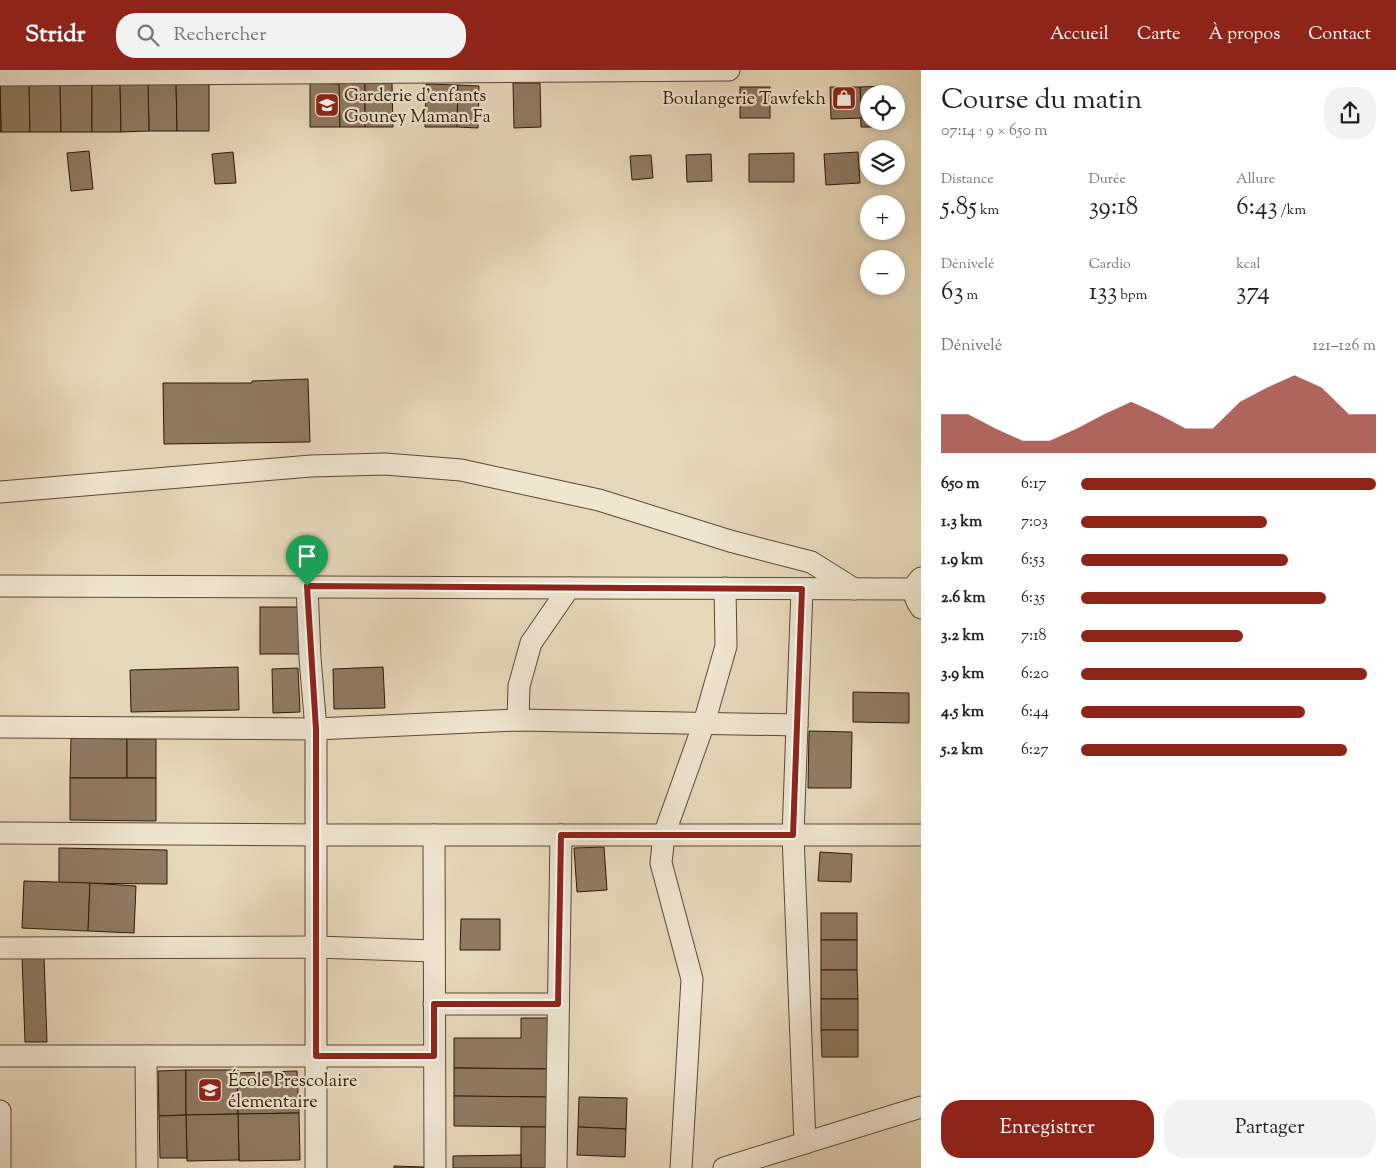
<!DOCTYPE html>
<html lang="fr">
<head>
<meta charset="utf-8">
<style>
  body { margin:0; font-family:"Sorts Mill Goudy",serif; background:#f2f2f2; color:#202124; height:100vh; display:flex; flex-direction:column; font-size:19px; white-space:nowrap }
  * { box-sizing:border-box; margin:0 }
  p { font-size:16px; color:#757577 }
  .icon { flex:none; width:28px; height:28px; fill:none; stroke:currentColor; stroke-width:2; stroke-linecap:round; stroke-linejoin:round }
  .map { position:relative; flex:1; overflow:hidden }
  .panel { display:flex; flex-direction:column; background:#fff; width:475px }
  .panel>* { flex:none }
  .buttons { position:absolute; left:860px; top:15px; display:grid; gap:10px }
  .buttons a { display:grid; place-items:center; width:45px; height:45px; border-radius:50%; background:#fff; box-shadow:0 2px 8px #0003; font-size:25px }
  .pin { position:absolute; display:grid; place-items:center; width:42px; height:42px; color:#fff; margin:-51px -21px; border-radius:50% 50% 50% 0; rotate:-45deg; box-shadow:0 0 5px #0007 }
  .pin .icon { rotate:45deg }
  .round { display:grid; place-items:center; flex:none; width:52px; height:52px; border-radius:20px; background:#f2f2f2 }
  .overview { display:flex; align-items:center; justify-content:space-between; height:85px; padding:0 20px }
  h1 { font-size:28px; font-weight:600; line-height:38px }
  .stats { display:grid; grid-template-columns:repeat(3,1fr); gap:8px; height:85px; padding:5px 20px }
  .stats div { display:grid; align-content:center }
  .stats b { font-size:25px; font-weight:600 }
  .stats small { font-size:14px; font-weight:400 }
  .stats p { font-size:14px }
  .chart { height:140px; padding:10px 20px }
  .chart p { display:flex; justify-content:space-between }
  .chart svg { width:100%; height:90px; margin-top:5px; fill:#8f2418; opacity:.7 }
  .button { display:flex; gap:10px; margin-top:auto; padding:10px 20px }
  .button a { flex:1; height:58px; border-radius:20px; background:#8f2418; color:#fff; font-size:20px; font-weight:600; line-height:58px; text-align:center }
  .button a+a { background:#f2f2f2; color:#202124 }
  ul { padding:0 20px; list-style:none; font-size:16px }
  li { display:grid; grid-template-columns:80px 60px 1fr; align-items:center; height:38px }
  li i { height:12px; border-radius:6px; background:#8f2418 }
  header { display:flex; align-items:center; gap:30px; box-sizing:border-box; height:70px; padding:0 25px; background:#8f2418; color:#fff }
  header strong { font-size:24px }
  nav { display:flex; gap:28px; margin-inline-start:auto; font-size:18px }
  .search { width:350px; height:45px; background:#f2f2f2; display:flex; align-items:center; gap:12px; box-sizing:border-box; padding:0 18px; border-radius:20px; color:#757577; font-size:19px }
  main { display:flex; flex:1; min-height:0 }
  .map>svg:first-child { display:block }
  .building { fill:#8e7b63; stroke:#2f1604 }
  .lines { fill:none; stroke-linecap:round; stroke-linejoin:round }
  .minor-casing { stroke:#5d4732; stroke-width:23 }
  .minor { stroke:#efe6d2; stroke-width:21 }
  .route-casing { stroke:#fff; stroke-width:10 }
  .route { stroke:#8f2418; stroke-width:6 }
  .labels { text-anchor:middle; stroke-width:4.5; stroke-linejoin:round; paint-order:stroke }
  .poi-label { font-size:18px; fill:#2f1604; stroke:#efe6d2; text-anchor:start }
</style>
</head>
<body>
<header>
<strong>Stridr</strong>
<div class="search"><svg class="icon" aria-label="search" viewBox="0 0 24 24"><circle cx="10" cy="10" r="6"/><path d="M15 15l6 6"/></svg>Rechercher</div>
<nav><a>Accueil</a><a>Carte</a><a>À propos</a><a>Contact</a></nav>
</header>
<main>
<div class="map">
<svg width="921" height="1098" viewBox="0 0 921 1098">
  <rect width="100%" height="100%" fill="#e6d9ba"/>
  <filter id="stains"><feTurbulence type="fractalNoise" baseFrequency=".004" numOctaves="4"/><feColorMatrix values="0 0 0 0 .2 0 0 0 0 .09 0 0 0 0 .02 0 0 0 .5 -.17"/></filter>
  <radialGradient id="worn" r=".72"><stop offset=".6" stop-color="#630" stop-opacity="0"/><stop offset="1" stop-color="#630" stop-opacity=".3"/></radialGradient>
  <g class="building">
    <path d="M176 11 177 61H149L148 12Z"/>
    <path d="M176 11H209V61H177Z"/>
    <path d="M29 12 30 62H1L0 13Z"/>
    <path d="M29 12H60L61 62H30Z"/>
    <path d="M60 12H92V62H61Z"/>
    <path d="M92 12H120L121 62H92Z"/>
    <path d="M120 12H148L149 61 121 62Z"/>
    <path d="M0 13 1 62H0Z"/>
    <path d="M310 13 340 14V57H310Z"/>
    <path d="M339 13H365V57H340Z"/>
    <path d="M365 13H392L393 57H365Z"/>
    <path d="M513 13H540L541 57 514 58Z"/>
    <path d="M426 14 458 15 457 57H425Z"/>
    <path d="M458 15 479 16 478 58 457 57Z"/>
    <path d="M887 16V24H869V51H887V57H861L860 17Z"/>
    <rect x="740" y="17" width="30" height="31"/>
    <path d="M830 17H860L862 48 831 49Z"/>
    <path d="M89 81 93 119 71 121 67 83Z"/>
    <path d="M233 82 236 113 215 114 212 84Z"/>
    <path d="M858 82 860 113 826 115 824 84Z"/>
    <path d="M794 83V112H749V84Z"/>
    <path d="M711 84 712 111 687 112 686 85Z"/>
    <path d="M651 85 653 108 632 110 630 86Z"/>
    <path d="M308 309 310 372 164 374 163 313H252V311Z"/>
    <rect x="260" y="537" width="39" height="47"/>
    <path d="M238 597 239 640 131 642 130 600Z"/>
    <path d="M383 597 385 638 334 639 333 599Z"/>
    <path d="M298 598 300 642 273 643 272 599Z"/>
    <path d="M853 622 909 623V653L853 652Z"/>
    <path d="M809 661 852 662 851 718H808Z"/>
    <path d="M71 668 127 669V708H70Z"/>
    <rect x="127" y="669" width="29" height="39"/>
    <path d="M70 708H156V751L70 750Z"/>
    <path d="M604 777 607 820 577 822 574 778Z"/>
    <path d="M59 778 167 780V814L59 813Z"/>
    <path d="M820 782 852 784 851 812 818 811Z"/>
    <path d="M24 811 90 813 88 861 22 858Z"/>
    <path d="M90 813 136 816 134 863 88 861Z"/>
    <rect x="821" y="843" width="36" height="27"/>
    <path d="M461 849H500V880H460Z"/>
    <rect x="821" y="870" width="36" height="30"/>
    <path d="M22 886H44L47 972H25Z"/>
    <path d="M821 900H857L858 929H821Z"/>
    <rect x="821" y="929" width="37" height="31"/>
    <path d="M521 948H548L549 999 454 998V968H521Z"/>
    <path d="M821 960H858V987H822Z"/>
    <path d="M454 998 549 999 548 1027 454 1026Z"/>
    <path d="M186 1000V1045L159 1046 158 1001Z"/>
    <path d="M186 1000H238V1044L186 1045Z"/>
    <path d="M297 1001 299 1043 238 1044 237 1003Z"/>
    <path d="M454 1026 548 1027V1057L454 1056Z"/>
    <path d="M579 1027 627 1028 626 1059 578 1057Z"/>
    <path d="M299 1043 300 1090 239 1091 238 1044Z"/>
    <path d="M238 1044 239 1090 187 1091 186 1045Z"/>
    <path d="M186 1045 187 1088H160L159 1046Z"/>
    <path d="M521 1057H548L549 1098H521Z"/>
    <path d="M578 1057 626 1059 625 1087 577 1085Z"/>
    <path d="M521 1085V1098H453V1086Z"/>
    <path d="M394 1096 424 1097V1098H394Z"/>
  </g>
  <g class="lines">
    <defs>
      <g id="minor">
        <path d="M0 5 729 0"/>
        <path d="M0 422 311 396 385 394 461 400 599 430 730 471 811 492 854 519"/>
        <path d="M921 508C910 518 914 528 921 538"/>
        <path d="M0 516 914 519"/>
        <path d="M307 516 310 588 316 659V1098"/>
        <path d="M802 519 793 765 805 1073"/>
        <path d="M518 650 519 616 531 573 569 518"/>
        <path d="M0 657 316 659 518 650 797 655"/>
        <path d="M0 763 316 765H921"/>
        <path d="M434 765 435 1098"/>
        <path d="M0 878 316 877 434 881"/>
        <path d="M434 934H558"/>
        <path d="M0 986H434"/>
        <path d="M146 986 147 1098"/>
        <path d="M0 1041V1098"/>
        <path d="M556 1098 561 765"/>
        <path d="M681 1098 692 909 661 793 664 765 704 653 726 576 725 518"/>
        <path d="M724 1098 921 1037"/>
      </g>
    </defs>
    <use href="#minor" class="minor-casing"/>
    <use href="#minor" class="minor"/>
  </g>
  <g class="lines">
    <defs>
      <path id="route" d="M307 516 802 519 793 765H561L558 934H434V986H316V659Z"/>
    </defs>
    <use href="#route" class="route-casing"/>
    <use href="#route" class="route"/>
  </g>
  <defs>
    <symbol id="shop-square" viewBox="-11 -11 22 22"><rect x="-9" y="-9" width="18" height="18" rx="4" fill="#8f2418" stroke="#efe6d2"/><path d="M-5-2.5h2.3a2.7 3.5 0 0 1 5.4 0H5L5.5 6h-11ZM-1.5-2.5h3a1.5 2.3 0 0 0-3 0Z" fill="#fff"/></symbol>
    <symbol id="school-square" viewBox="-11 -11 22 22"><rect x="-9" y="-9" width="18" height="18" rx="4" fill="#8f2418" stroke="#efe6d2"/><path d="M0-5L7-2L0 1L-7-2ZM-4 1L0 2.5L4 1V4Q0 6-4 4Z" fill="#fff"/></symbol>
  </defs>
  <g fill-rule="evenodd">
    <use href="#shop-square" x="830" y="14" width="28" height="28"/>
    <use href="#school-square" x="313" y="21" width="28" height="28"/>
    <use href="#school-square" x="196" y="1006" width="28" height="28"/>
  </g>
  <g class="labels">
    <g class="poi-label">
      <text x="344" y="31">Garderie d'enfants<tspan x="344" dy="21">Gouney Maman Fa</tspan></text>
      <text x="826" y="34" text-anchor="end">Boulangerie Tawfekh</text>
      <text x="228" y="1016">École Prescolaire<tspan x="228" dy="21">élementaire</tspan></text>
    </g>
  </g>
  <rect width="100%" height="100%" filter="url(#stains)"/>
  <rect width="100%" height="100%" fill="url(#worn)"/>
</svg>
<div class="buttons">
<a><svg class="icon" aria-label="locate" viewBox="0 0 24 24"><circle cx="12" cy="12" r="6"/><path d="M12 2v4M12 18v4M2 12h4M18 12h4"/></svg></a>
<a><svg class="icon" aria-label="layers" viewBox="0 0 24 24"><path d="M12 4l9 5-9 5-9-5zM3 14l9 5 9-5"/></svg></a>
<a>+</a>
<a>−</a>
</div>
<div class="pin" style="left:307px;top:516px;background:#1e9e55"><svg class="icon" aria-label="arrive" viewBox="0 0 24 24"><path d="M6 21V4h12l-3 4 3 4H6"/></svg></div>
</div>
<section class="panel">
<div class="overview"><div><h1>Course du matin</h1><p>07:14 · 9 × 650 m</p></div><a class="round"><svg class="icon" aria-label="share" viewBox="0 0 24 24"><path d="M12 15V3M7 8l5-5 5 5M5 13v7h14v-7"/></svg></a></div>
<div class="stats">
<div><p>Distance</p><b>5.85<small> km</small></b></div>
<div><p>Durée</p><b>39:18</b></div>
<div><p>Allure</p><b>6:43<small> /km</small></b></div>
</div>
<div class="stats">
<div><p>Dénivelé</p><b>63<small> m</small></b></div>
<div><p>Cardio</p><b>133<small> bpm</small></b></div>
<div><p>kcal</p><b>374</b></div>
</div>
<div class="chart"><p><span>Dénivelé</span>121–126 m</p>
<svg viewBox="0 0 160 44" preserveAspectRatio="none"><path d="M0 44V25L10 25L20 32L30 38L40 38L50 32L60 25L70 19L80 25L90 32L100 32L110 19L120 12L130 6L140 12L150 25L160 25V44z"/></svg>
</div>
<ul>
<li><b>650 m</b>6:17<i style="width:100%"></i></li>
<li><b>1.3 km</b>7:03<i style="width:63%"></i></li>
<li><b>1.9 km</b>6:53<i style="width:70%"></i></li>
<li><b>2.6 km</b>6:35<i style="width:83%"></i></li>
<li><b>3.2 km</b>7:18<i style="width:55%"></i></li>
<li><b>3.9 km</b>6:20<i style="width:97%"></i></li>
<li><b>4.5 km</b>6:44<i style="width:76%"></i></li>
<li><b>5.2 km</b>6:27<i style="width:90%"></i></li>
</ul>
<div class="button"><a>Enregistrer</a><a>Partager</a></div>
</section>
</main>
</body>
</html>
